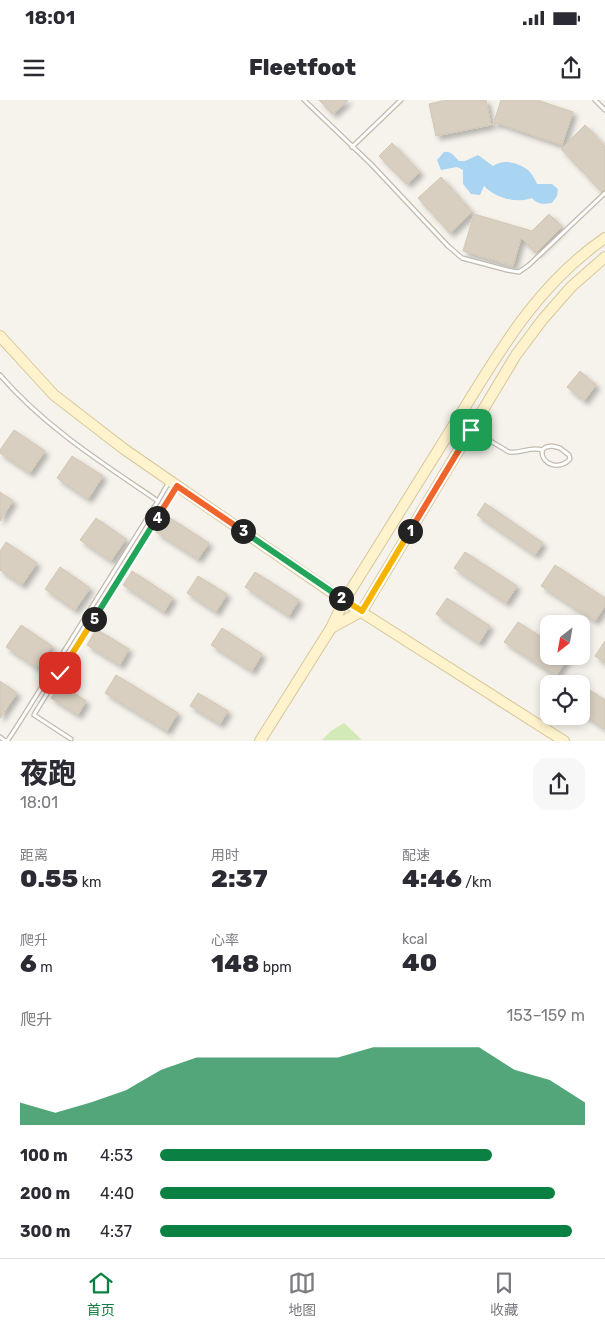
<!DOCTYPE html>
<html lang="zh">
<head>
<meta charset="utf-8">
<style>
  body { margin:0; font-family:Rubik,"Noto Sans SC",sans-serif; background:#f7f7f7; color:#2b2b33; height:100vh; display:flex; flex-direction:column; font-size:19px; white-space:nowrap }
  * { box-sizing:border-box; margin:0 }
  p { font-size:16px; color:#7c7c81 }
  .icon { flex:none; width:28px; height:28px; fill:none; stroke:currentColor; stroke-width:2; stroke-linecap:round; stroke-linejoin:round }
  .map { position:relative; height:641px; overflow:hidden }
  .sheet { display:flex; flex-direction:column; background:#fff; flex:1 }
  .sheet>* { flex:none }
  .needle { width:32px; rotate:211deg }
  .controls { position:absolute; left:540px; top:515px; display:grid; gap:10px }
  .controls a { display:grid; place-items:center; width:50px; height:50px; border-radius:10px; background:#fff; box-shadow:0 2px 8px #0003; font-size:25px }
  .pin { position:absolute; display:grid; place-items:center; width:42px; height:42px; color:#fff; margin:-21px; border-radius:10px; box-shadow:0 2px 8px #0006 }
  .km { position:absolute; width:25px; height:25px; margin:-12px; border-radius:50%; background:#222; color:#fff; font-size:14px; line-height:25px; text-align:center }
  .round { display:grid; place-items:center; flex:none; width:52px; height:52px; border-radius:15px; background:#f7f7f7 }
  .overview { display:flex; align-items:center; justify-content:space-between; height:85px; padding:0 20px }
  h1 { font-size:28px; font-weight:800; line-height:38px }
  .figures { display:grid; grid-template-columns:repeat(3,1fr); gap:8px; height:85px; padding:5px 20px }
  .figures div { display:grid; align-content:center }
  .figures b { font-size:25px; font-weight:800 }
  .figures small { font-size:14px; font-weight:400 }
  .figures p { font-size:14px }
  .chart { height:140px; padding:10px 20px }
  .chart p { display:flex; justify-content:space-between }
  .chart svg { width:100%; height:90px; margin-top:5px; fill:#0b8043; opacity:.7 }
  ul { padding:0 20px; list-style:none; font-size:16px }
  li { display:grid; grid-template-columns:80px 60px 1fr; align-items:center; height:38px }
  li i { height:12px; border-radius:6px; background:#0b8043 }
  .status { display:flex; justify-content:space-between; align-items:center; height:35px; padding:0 25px; background:#fff; direction:ltr }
  .status svg { height:14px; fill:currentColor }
  header { display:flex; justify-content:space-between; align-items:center; height:65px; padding:0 20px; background:#fff; font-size:22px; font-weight:800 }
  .tab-bar { display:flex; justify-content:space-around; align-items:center; height:70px; border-top:1px solid #e1e1e2; background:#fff; font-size:14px; color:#7c7c81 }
  .tab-bar a { display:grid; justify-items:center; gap:2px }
  .tab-bar .on { color:#0b8043 }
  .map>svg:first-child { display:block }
  .green { fill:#d2eab5 }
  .water { fill:#a9d4f2 }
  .building { fill:#d8cfc1; stroke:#d3c7b4; filter:url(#shadow) }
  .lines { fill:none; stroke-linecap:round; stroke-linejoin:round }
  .lane-casing { stroke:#c2bbae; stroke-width:5.5 }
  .secondary-casing { stroke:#d6c79b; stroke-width:12 }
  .lane { stroke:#fff; stroke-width:3 }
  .secondary { stroke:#fff3cd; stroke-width:10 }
  .split-1-casing { stroke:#fff; stroke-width:10 }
  .split-2-casing { stroke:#fff; stroke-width:10 }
  .split-3-casing { stroke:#fff; stroke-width:10 }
  .split-4-casing { stroke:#fff; stroke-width:10 }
  .split-5-casing { stroke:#fff; stroke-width:10 }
  .split-6-casing { stroke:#fff; stroke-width:10 }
  .split-1 { stroke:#f0652b; stroke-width:6 }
  .split-2 { stroke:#f5b400; stroke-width:6 }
  .split-3 { stroke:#22a559; stroke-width:6 }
  .split-4 { stroke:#f0652b; stroke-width:6 }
  .split-5 { stroke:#22a559; stroke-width:6 }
  .split-6 { stroke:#f5b400; stroke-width:6 }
</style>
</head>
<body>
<div class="status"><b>18:01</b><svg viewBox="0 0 49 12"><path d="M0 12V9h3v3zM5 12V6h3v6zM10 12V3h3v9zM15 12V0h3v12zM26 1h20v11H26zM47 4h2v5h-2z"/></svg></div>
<header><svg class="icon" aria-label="menu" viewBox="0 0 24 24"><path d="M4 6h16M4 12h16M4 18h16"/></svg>Fleetfoot<svg class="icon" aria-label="share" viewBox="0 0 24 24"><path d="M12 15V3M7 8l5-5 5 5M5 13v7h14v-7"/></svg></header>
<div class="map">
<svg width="605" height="641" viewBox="0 0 605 641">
  <defs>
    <filter id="shadow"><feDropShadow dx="4" dy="4" stdDeviation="2.5" flood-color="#0004"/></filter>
  </defs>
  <rect width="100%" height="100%" fill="#f6f3ec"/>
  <path class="green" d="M344 623 362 640H322L331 631Z"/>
  <path class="water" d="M444 52C451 51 454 56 459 61H465L478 55 493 66C503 59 518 62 528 70 532 73 535 80 537 84H552L558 89 557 96 552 103C543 104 538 105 532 98 516 104 496 98 484 86L480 95 471 94 463 84V70L457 67 441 70 437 60Z"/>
  <g class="building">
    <path d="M319 0H348L333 14Z"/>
    <path d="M446 0H486L491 25 436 36 429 4Z"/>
    <path d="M501 0H537L573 12 562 45 498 23 493 25Z"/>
    <path d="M585 25 605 46V89L602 92 561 49Z"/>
    <path d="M392 43 420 72 407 84 379 56Z"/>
    <path d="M441 77 472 112 450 133 418 98Z"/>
    <path d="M474 114 532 131 549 114 562 127 536 153 521 138 513 166 463 151Z"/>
    <path d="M580 271 596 285 584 301 567 287Z"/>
    <path d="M14 330 45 351 30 373 0 353V350Z"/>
    <path d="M72 356 103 376 88 399 57 378Z"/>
    <path d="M0 392 13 401 0 421Z"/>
    <path d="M485 403 543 443 535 455 477 415Z"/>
    <path d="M167 416 209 443 198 459 156 432Z"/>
    <path d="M96 418 126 439 111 461 80 440Z"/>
    <path d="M6 442 37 463 22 485 0 470V451Z"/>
    <path d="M465 452 517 486 506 503 454 468Z"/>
    <path d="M555 465 605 498V506L595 521 541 486Z"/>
    <path d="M60 467 90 488 75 510 45 489Z"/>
    <path d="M132 471 173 498 164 512 123 485Z"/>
    <path d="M255 472 299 500 289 516 245 487Z"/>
    <path d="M198 476 227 494 216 512 187 493Z"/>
    <path d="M447 498 490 526 479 543 436 514Z"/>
    <path d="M518 522 549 542V556H569L556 576 504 542Z"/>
    <path d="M21 525 52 546 37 568 6 547Z"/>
    <path d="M222 528 262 554 252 571 211 545Z"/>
    <path d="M96 529 129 549 120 565 87 545Z"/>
    <path d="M605 541V563L595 556Z"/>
    <path d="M116 575 178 613 167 631 105 593Z"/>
    <path d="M0 581 17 593 0 618Z"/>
    <path d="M60 584 86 601 78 615 51 598Z"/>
    <path d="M588 589 605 600V629L581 613V598Z"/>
    <path d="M198 593 228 611 220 624 190 606Z"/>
  </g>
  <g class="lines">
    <defs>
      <g id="lane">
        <path d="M304 0 371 64 448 146 462 158 507 170 519 172 529 165 605 93"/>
        <path d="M595 0 605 10"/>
        <path d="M352 47 401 0"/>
        <path d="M0 275C45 327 102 363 158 401L169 382"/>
        <path d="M472 330 509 352C521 354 530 346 542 350"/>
        <path d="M552 346 560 348 569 355 570 359C561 370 541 366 542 350L546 347Z"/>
        <path d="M0 637 5 641"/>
        <path d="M71 639 34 615 35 613 176 386"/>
        <path d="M5 641 8 640 21 620 158 401"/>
      </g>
      <g id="secondary">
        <path d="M605 138C534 187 497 256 452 328 416 385 380 443 344 501L331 528 362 511 516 255 543 219 571 187 605 157"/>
        <path d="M0 236 54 295 124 349 344 501 564 641"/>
        <path d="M260 641 331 528"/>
      </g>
    </defs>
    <use href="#lane" class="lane-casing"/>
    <use href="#secondary" class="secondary-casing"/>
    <use href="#lane" class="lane"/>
    <use href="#secondary" class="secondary"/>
  </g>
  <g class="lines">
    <defs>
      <path id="split-1" d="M410 431 471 330"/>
      <path id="split-2" d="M341 498 362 511 410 431"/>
      <path id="split-3" d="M243 431 341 498"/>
      <path id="split-4" d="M157 418 177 386 243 431"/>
      <path id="split-5" d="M94 519 157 418"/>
      <path id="split-6" d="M60 573 94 519"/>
    </defs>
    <use href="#split-1" class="split-1-casing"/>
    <use href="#split-2" class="split-2-casing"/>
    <use href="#split-3" class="split-3-casing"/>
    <use href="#split-4" class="split-4-casing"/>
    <use href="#split-5" class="split-5-casing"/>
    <use href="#split-6" class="split-6-casing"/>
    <use href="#split-1" class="split-1"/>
    <use href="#split-2" class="split-2"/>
    <use href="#split-3" class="split-3"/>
    <use href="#split-4" class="split-4"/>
    <use href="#split-5" class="split-5"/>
    <use href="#split-6" class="split-6"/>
  </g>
</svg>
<div class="controls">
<a><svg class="needle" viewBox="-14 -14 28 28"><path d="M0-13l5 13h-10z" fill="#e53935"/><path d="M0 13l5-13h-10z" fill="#7c7c81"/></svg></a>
<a><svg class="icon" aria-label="locate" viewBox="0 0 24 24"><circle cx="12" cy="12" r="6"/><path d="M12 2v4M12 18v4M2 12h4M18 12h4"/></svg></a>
</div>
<div class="pin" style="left:471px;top:330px;background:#1e9e55"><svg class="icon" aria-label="arrive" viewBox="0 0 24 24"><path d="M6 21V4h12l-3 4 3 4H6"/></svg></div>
<div class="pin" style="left:60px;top:573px;background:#d93025"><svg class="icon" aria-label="check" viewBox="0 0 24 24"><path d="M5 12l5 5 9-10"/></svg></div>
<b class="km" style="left:410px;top:431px">1</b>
<b class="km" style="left:341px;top:498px">2</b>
<b class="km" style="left:243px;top:431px">3</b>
<b class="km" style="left:157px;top:418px">4</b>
<b class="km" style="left:94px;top:519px">5</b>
</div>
<section class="sheet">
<div class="overview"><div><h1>夜跑</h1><p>18:01</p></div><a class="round"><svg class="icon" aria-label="share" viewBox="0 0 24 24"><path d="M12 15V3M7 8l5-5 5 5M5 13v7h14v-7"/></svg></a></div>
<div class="figures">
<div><p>距离</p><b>0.55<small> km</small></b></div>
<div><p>用时</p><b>2:37</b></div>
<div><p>配速</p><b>4:46<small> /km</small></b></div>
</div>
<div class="figures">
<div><p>爬升</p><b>6<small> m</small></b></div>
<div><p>心率</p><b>148<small> bpm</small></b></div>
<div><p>kcal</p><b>40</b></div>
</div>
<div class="chart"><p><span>爬升</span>153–159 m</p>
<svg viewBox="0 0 160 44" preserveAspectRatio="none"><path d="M0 44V33L10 38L20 33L30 27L40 17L50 11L60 11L70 11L80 11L90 11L100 6L110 6L120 6L130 6L140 17L150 22L160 33V44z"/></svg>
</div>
<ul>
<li><b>100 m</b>4:53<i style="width:78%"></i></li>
<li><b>200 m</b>4:40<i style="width:93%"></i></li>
<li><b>300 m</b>4:37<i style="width:97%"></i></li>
</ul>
</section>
<nav class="tab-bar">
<a class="on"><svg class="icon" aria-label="home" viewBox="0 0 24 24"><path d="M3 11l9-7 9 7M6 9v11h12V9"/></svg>首页</a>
<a><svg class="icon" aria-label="map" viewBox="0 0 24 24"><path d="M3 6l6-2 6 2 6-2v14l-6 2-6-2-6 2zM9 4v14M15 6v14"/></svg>地图</a>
<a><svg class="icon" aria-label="saved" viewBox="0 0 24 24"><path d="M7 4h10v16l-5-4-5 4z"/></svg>收藏</a>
</nav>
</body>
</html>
